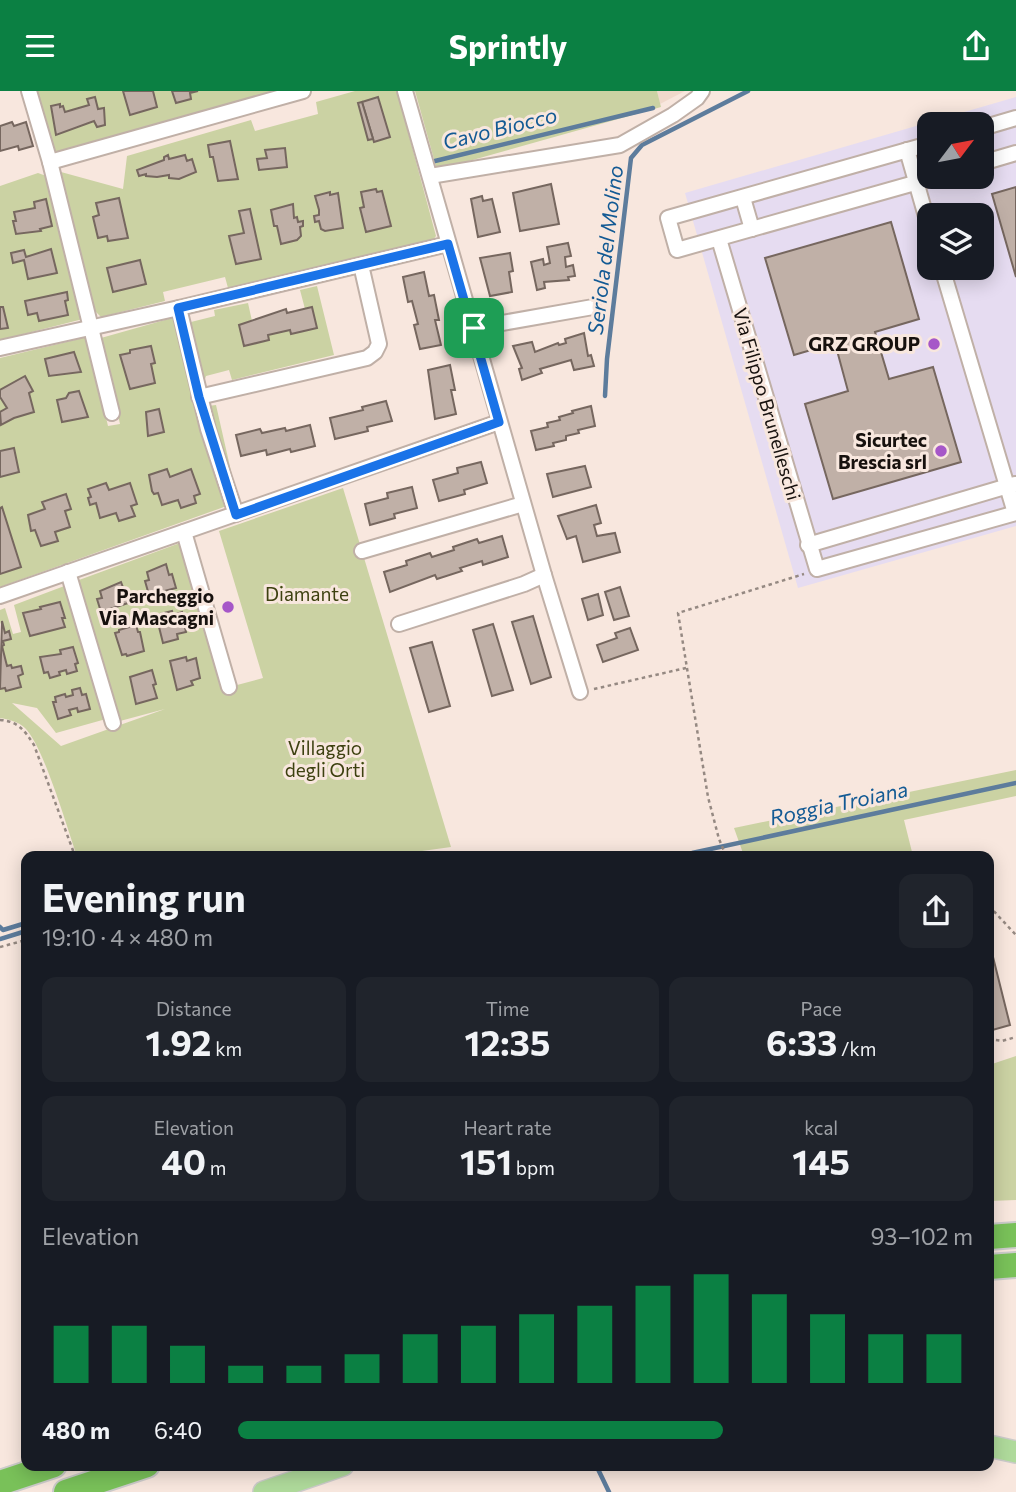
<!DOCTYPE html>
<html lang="en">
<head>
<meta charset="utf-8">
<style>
  body { margin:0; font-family:Commissioner,sans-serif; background:#20242c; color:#f1f3f6; height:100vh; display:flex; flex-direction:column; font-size:26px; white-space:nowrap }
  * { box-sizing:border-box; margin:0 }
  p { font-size:23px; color:#9ea1a6 }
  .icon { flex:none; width:38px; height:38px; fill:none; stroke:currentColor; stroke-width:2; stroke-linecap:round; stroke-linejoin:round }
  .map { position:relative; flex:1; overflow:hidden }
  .sheet { position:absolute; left:21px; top:760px; width:973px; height:620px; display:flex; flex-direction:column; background:#171b24; border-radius:14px; box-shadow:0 4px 18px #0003 }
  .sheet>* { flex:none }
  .needle { width:46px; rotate:58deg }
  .buttons { position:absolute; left:917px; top:21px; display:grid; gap:14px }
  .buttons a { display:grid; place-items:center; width:77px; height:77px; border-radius:14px; background:#171b24; box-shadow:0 4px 18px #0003; font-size:35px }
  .pin { position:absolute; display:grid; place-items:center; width:60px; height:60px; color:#fff; margin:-30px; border-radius:14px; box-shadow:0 4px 10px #0006 }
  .round { display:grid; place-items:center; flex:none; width:74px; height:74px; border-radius:14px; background:#20242c }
  .overview { display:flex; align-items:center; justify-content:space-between; height:119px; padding:0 21px }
  h1 { font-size:38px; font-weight:700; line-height:52px }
  .figures { display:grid; grid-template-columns:repeat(3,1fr); gap:10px; height:119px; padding:7px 21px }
  .figures div { display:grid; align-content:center; border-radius:14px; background:#20242c; text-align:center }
  .figures b { font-size:35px; font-weight:700 }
  .figures small { font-size:19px; font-weight:400 }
  .figures p { font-size:19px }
  .chart { height:196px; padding:14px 21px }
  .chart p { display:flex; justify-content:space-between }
  .chart svg { width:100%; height:126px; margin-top:7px; stroke:#0b8043; stroke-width:6 }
  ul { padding:0 21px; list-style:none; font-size:23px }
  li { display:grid; grid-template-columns:112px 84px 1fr; align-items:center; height:52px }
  li i { height:18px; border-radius:9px; background:#0b8043 }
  header { display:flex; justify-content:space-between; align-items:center; height:91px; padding:0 21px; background:#0b8043; color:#fff; font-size:32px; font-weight:700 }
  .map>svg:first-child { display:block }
  .built { fill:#f0d9cb }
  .industrial { fill:#e6dcf1; fill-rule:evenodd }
  .green { fill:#cbd2a3; fill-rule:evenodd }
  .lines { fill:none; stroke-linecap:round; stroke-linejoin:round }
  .stream { stroke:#5d7c9c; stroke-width:4.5 }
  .building { fill:#c0b0a7; stroke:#76675f; stroke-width:2 }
  .street-casing { stroke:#c0b0a7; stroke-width:18 }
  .primary-casing { stroke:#cccbca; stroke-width:24 }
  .highway-casing { stroke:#cccbca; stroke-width:28 }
  .path { stroke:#958982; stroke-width:2.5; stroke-dasharray:3.5 3.5; stroke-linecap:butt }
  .street { stroke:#fff; stroke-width:14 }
  .primary { stroke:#afda9b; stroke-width:21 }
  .highway { stroke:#79c159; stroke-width:24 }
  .route-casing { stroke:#fff; stroke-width:14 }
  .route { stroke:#1a73e8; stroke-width:9 }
  .poi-dot { fill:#a657c8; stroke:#f8e7de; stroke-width:2.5 }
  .labels { text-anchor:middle; stroke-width:6; stroke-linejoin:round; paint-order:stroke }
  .poi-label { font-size:19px; font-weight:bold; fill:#17110e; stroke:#f8e7de; text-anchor:end }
  .street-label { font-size:19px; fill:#17110e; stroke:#f8e7de }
  .park-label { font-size:19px; fill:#3d4110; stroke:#f8e7de }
  .water-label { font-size:21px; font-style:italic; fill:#135a94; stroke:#f8e7de }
</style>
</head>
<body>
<header><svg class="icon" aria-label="menu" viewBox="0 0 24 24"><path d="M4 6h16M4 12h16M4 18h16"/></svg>Sprintly<svg class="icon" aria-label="share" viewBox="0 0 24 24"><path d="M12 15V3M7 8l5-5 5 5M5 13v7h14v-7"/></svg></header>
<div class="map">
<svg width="1016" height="1401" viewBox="0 0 1016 1401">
  <rect width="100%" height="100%" fill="#f8e7de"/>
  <path class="built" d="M657 0H685L660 13Z"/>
  <path class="industrial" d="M1016 6V435L798 497 685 102ZM929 33H982V86H929ZM929 124H982V177H929Z"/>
  <g class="green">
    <path d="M34 0H279L53 65ZM95 7 98 18H104L105 34 97 36 94 30 56 44 51 15 59 13 60 16 63 15 65 21 89 14 88 8Z"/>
    <path d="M355 0H397L436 145 433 149 228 197 225 186 163 201 165 210 101 226 95 220 61 81 123 98 127 65 251 29 255 40 318 23 316 11Z"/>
    <path d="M415 0H657L661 16 437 79Z"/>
    <path d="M38 82 49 86 83 228 0 249V95Z"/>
    <path d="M317 195 334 264 232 289 229 279 206 285 205 288 198 290 187 232 215 225 214 219 248 212 252 230 239 234 244 255 268 244 290 239 292 243 317 237 312 216 305 218 300 199Z"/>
    <path d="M179 225 200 316 216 314 238 411 0 496V267L87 246 108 335 120 333 101 247ZM167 378 170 386 191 379 200 403 194 405 196 412 181 417 178 409 162 414 158 402 154 403 150 393 152 392 150 384ZM106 392 109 399 130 392 137 412 131 415 134 425 119 430 116 422 101 427 96 412 90 414 91 406 88 398ZM66 403 71 417 65 420 70 436 55 441 57 450 41 455 35 439 31 440 29 434 45 418 42 411Z"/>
    <path d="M343 397 451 756 386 765H77C67 737 44 656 25 637 19 631 8 628 0 627V598L5 597 7 600 21 596 18 585 11 574 7 575 2 555 4 554 3 550 11 547 9 540 5 542 0 531V519L5 517 13 543 21 541 14 514 67 494 106 628 56 642 37 617 12 612 61 655 165 618 120 630 79 489 180 452 222 598 263 587 219 440Z"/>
    <path d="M1016 679V705L904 729 913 765H744L734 737Z"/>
    <path d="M1016 965V1109L989 1110V974Z"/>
  </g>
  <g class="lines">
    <g class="stream">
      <path d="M435 70 653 17"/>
      <path d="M605 305 607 268 631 67 642 54 748 0"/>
      <path d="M419 765H478"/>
      <path d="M668 765 692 762 1016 692"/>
      <path d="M0 836 3 839 26 832"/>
      <path d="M0 848 26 840"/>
      <path d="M596 1374 609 1401"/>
    </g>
  </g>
  <g class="building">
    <path d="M123 0H153L157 16 130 24Z"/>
    <path d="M172 0H198L190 2 191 8 176 12Z"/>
    <path d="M95 6 98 18 104 17 105 34 97 36 94 30 56 44 51 15 60 13V16L63 15 65 21 89 14 87 8Z"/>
    <path d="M378 6 390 46 374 51 362 11Z"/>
    <path d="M362 11 373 48 368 49 358 12Z"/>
    <path d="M12 31 14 35 26 31 33 55 19 59 18 55 0 60V35Z"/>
    <path d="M230 50 238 88 218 90 213 66H210L208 54Z"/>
    <path d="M285 57 287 76 259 79 257 68 267 67 265 59Z"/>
    <path d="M168 64 169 68 185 64 187 70 192 68 196 81 179 88 169 87V84L157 86 146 85V83L139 85 137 79 164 69V66Z"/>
    <path d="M551 93 559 133 520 140 513 102Z"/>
    <path d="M1016 96V186L992 103Z"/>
    <path d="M376 98 377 101 382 100 391 135 366 141 360 117 364 116 361 101Z"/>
    <path d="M330 101V104L338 102 343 137 325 140 321 138 319 130 315 131 314 125 319 124V119L315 105Z"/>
    <path d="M482 105 483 110 492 108 500 141 478 146 471 108Z"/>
    <path d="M119 107 128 147 108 150 107 145 98 147 93 126 99 124 96 112Z"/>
    <path d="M46 108 52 135 40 138 41 140 16 143 13 130H16L14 121 35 117 34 111Z"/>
    <path d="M293 113 294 127 297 126 298 131 303 130V135L300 136 301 145 297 149 281 153 277 135H274L271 119Z"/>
    <path d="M250 118 261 168 236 173 229 145 244 142 239 120Z"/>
    <path d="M891 131 919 228 875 241 889 288 933 276 961 371 833 408 805 313 848 300 835 252 794 264 765 167Z"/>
    <path d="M568 152 571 165 565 166 566 176 573 174 575 185 568 186 569 189 544 191 545 197 537 199 531 171 543 168 544 174 550 172 547 156Z"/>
    <path d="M51 158 57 182 28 188 24 169 13 172 11 162 24 159 26 166Z"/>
    <path d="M510 162 513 180 509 181 512 201 490 205 480 167Z"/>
    <path d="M140 169 146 193 113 201 107 177Z"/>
    <path d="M424 181 429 205 434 204 439 229H435L441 254 420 258 414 234 418 233 412 210 408 211 403 186Z"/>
    <path d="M67 201 68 209 65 210 68 224 39 230 37 222 28 224 25 210Z"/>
    <path d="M0 216H3L8 237 0 238Z"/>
    <path d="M312 216 317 237 291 243 290 239 268 244 269 249 244 255 239 234 286 218 287 222Z"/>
    <path d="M584 242 588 265 591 264 594 275 574 279 571 269 540 278 542 282 522 289 519 278 522 277 513 255 532 251 535 261 558 252 559 254 566 252 565 248Z"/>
    <path d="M151 255 155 272 151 273 155 292 130 298 120 264 130 262V259Z"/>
    <path d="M74 261 81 281 49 285 45 268Z"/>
    <path d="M450 274 455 299H451L456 323 435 328 428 279Z"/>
    <path d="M25 285 33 300 29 302 34 321 14 327 1 334 0 321 7 317 0 306V299Z"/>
    <path d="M79 300 88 326 62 331 57 309 66 307 69 302Z"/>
    <path d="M386 310 392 330 367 336 368 340 335 348 330 327 363 319 362 316Z"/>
    <path d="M591 315 595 335 578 339 579 342 566 345V349L553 352 554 355 536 359 531 340 548 336 547 332 560 329 559 326 573 322 572 320Z"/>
    <path d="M159 318 164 341 148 345 146 321Z"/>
    <path d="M310 334 315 355 291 361 290 358 267 364 266 359 241 365 236 344 260 338 262 342 285 337 286 340Z"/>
    <path d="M14 357 19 381 0 386V360Z"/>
    <path d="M481 371 487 392 464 399 465 403 439 410 433 389 458 382 457 377Z"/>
    <path d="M585 375 591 396 553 406 547 383Z"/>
    <path d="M167 378 170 386 191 378 200 403 194 405 196 412 181 417 178 409 162 414 158 402 154 403 152 400 149 384Z"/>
    <path d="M106 392 109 399 130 392 137 413 131 415 135 425 119 430 116 422 100 427 96 412 90 414 88 407 91 406 88 398Z"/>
    <path d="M412 396 417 417 394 423 395 427 370 434 365 413 388 407 387 402Z"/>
    <path d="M66 403 71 418 65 420 70 436 55 441 58 450 41 455 35 439 31 440 28 424 45 418 42 411Z"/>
    <path d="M596 414 601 432 594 434 597 445 615 442 620 461 583 471 576 445 567 448 558 425Z"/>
    <path d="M2 416 21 476 0 483V417Z"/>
    <path d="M502 445 508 466 483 474 482 470 460 477 462 480 437 488 435 484 390 501 384 481 407 474 406 470 430 462 432 466 454 459 453 456 477 448 479 452Z"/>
    <path d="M166 473 169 484 172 483 176 497 149 504 145 490 149 489 147 481Z"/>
    <path d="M121 491 124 499 127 498 131 511 101 521 97 508 102 507 100 500Z"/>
    <path d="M620 496 629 525 614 529 605 501Z"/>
    <path d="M598 503 603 524 588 529 582 508Z"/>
    <path d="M60 511 65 527H62L65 536 30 545 23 522 41 518 40 516Z"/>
    <path d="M172 520 173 524 182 521 186 541 177 543 178 548 163 552 156 524Z"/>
    <path d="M533 525 551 586 531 593 512 531Z"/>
    <path d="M2 530 5 542 9 540 11 548 3 550 4 554 2 555 7 575 11 574 12 577 21 575 23 583 18 585 21 596 6 600 5 597 0 598Z"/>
    <path d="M493 533 513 599 492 605 473 539Z"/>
    <path d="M136 534 138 541H140L144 560 127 565 126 563 122 564 115 542 119 541V539Z"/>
    <path d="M630 537 638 559 603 571 597 554 617 547 615 542Z"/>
    <path d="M432 551 450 615 429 621 410 557Z"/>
    <path d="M73 556 78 572 75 573 77 580 67 583 66 579 59 581 60 584 50 587 48 581 44 582 40 566 61 563 60 559Z"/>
    <path d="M186 566 187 570 196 567 200 587 191 590 193 594 177 599 170 570Z"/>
    <path d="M152 579 156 593 153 594 157 607 136 613 130 586Z"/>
    <path d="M80 597 82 604 86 603 90 618 78 621 77 617 69 619 71 624 58 628 53 611H56L55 606 65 603 66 606 73 604 72 599Z"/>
    <path d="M989 850 1010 934 989 940Z"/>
  </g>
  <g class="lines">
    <defs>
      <g id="street">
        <path d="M29 0 50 71 112 322"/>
        <path d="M405 0 544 484 580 601"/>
        <path d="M982 37 1016 27"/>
        <path d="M929 53 668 127 677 159 936 86"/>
        <path d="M907 59 929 136"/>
        <path d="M50 71 303 0"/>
        <path d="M982 72 1016 62"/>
        <path d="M430 85 620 54 673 24 697 7 702 0"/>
        <path d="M743 107 752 138"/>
        <path d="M719 148 817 478 1016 422"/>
        <path d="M942 177 1015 422"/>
        <path d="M179 217 208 338 236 423"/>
        <path d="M474 237 593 216"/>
        <path d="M0 257 179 217 448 153"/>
        <path d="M199 306 367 267 375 261 379 253 377 244 361 174"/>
        <path d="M184 441 229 596"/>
        <path d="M808 454 1015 393"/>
        <path d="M362 460 523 413"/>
        <path d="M68 481 113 632"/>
        <path d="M0 505 499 331"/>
        <path d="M399 533 524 493 544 484"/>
      </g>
      <g id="primary">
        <path d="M989 1355 1016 1361"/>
        <path d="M264 1401 343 1374"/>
      </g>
      <g id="highway">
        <path d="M989 1146 1016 1144"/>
        <path d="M989 1176 1016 1174"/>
        <path d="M0 1392 54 1374"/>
        <path d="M66 1401 147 1374"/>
      </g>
    </defs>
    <use href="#street" class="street-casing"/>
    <use href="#primary" class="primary-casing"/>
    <use href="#highway" class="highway-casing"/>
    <g class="path">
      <path d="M594 598 686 577"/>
      <path d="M0 629C18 630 25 640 34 654L75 765"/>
      <path d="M726 765 719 748 708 706 678 522 804 483"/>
      <path d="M989 815 1016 844"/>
      <path d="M0 856 26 849"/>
      <path d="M989 948 1002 950 1016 946"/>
    </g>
    <use href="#street" class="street"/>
    <use href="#primary" class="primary"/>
    <use href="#highway" class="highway"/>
  </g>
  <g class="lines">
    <defs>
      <path id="route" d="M448 153 499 331 236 424 199 306 178 217Z"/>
    </defs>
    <use href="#route" class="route-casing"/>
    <use href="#route" class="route"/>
  </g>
  <g class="poi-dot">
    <circle cx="934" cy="253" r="7"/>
    <circle cx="941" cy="360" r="7"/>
    <circle cx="228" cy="516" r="7"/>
  </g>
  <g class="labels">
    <g class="poi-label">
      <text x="920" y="260">GRZ GROUP</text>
      <text x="927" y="356">Sicurtec<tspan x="927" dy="22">Brescia srl</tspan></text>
      <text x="214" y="512">Parcheggio<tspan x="214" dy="22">Via Mascagni</tspan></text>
    </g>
    <g class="street-label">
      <text transform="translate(767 313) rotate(74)" y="7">Via Filippo Brunelleschi</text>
    </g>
    <g class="park-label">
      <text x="307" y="510">Diamante</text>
      <text x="325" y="664">Villaggio<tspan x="325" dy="22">degli Orti</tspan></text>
    </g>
    <g class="water-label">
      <text transform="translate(500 38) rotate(-14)" y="7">Cavo Biocco</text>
      <text transform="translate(606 159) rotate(-83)" y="7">Seriola del Molino</text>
      <text transform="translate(839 713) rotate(-12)" y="7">Roggia Troiana</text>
    </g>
  </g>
</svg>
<div class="buttons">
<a><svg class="needle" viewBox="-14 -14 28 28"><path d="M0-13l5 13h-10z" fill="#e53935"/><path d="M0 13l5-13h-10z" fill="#9ea1a6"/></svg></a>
<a><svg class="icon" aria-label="layers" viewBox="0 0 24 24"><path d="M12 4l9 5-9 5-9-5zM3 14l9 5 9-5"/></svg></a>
</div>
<div class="pin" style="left:474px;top:237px;background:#1e9e55"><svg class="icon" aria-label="arrive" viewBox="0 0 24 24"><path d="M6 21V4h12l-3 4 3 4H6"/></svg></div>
<section class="sheet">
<div class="overview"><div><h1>Evening run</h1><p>19:10 · 4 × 480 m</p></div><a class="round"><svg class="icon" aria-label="share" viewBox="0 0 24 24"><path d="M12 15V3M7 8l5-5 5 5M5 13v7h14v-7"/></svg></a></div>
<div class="figures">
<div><p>Distance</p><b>1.92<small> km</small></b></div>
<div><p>Time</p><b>12:35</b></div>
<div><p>Pace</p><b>6:33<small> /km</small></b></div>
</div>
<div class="figures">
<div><p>Elevation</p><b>40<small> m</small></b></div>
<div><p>Heart rate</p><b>151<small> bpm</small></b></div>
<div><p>kcal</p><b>145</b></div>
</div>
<div class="chart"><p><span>Elevation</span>93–102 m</p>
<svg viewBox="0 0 160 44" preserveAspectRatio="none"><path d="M5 44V24M15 44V24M25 44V31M35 44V38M45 44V38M55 44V34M65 44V27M75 44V24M85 44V20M95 44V17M105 44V10M115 44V6M125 44V13M135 44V20M145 44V27M155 44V27"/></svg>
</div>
<ul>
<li><b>480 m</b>6:40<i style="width:66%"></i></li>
</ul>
</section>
</div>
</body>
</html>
